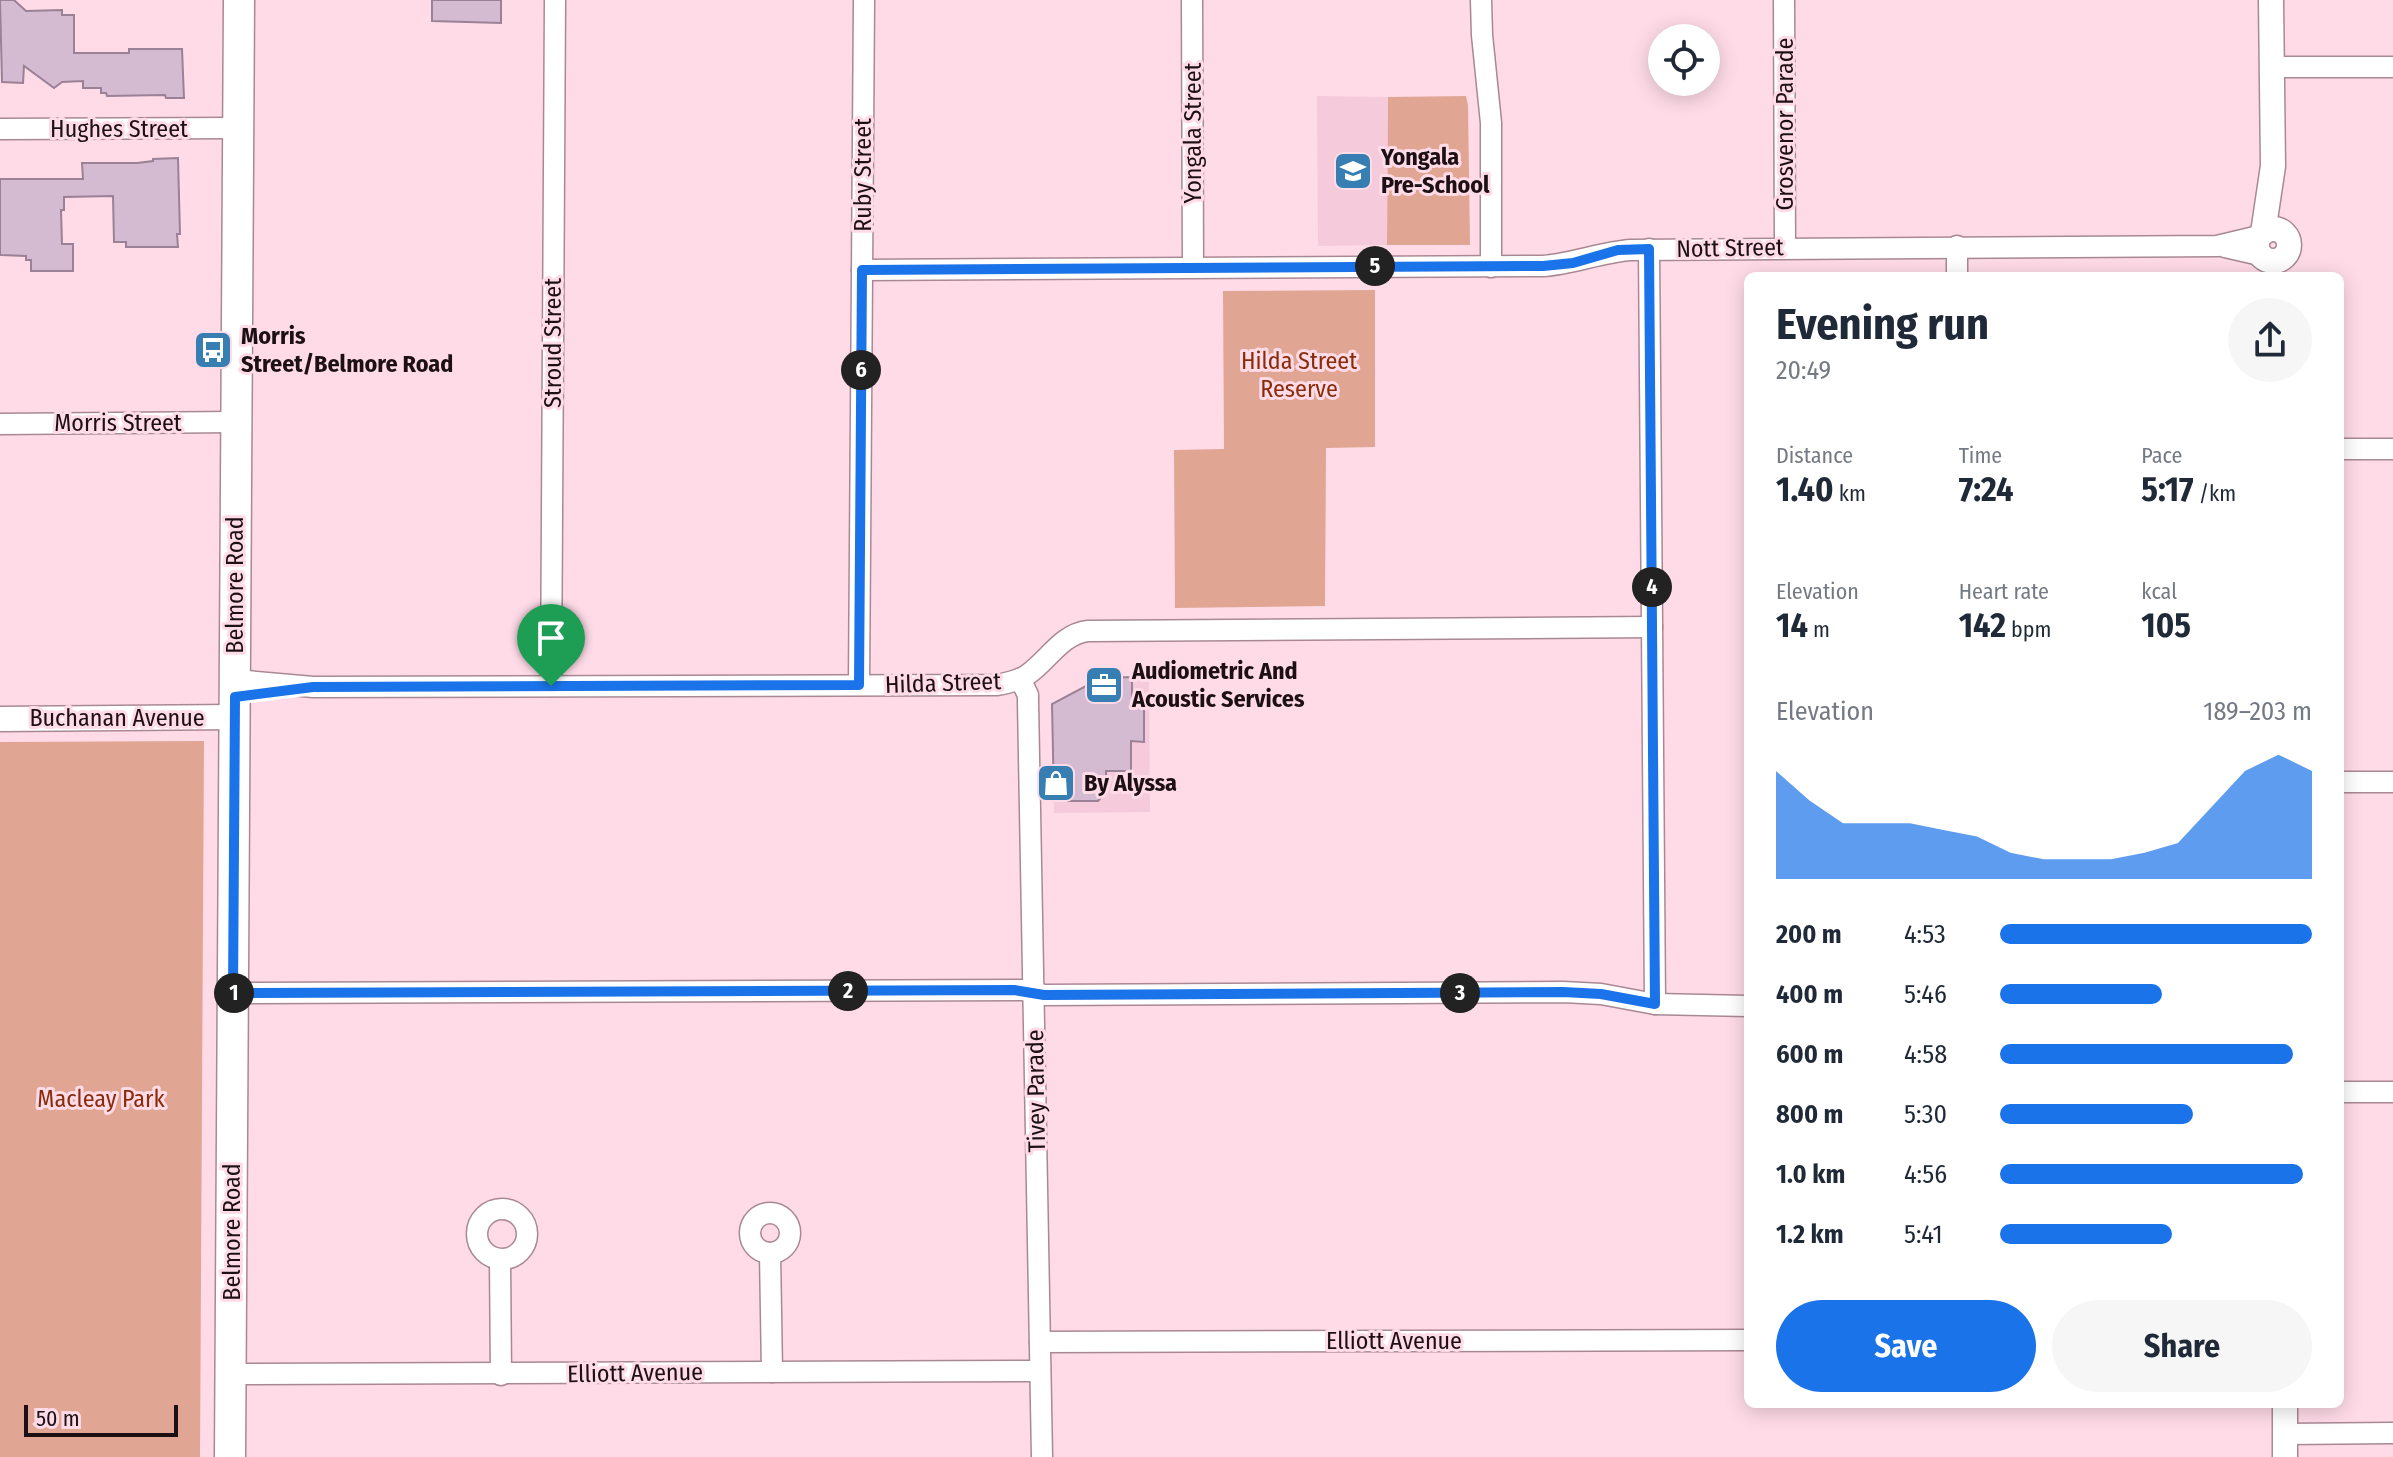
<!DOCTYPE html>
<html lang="en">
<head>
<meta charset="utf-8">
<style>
  body { margin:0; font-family:"Fira Sans Condensed",sans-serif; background:#f6f6f7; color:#1f2937; height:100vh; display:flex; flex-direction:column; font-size:30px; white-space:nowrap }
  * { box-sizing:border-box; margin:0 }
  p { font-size:26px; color:#747a83 }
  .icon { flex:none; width:44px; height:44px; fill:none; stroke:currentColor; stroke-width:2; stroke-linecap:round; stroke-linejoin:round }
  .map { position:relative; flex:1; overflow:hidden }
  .drawer { position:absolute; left:1744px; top:272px; width:600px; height:1136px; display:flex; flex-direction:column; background:#fff; border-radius:12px; box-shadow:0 4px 20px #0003 }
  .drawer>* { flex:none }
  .fabs { position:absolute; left:1648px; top:24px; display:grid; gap:16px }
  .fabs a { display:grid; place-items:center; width:72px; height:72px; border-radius:50%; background:#fff; box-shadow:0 4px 20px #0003; font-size:40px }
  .scale { position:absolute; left:24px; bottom:20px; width:154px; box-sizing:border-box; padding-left:8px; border:4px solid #1c1015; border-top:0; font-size:22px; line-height:28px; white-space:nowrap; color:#1c1015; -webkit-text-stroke:6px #ffdbe8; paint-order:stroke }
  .pin { position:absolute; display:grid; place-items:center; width:68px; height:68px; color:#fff; margin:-82px -34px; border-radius:50% 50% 50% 0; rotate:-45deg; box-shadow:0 0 8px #0007 }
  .pin .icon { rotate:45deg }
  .km { position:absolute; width:40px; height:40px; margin:-20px; border-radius:50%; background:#222; color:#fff; font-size:22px; line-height:40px; text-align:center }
  .round { display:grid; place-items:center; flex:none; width:84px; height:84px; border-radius:42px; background:#f6f6f7 }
  .head { display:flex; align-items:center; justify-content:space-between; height:136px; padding:0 32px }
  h1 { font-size:44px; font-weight:700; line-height:60px }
  .stats { display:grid; grid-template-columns:repeat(3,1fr); gap:12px; height:136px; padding:8px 32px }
  .stats div { display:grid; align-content:center }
  .stats b { font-size:34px; font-weight:700 }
  .stats small { font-size:22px; font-weight:400 }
  .stats p { font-size:22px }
  .chart { height:224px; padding:16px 32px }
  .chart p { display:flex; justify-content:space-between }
  .chart svg { width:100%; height:144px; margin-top:8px; fill:#1a73e8; opacity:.7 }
  .button { display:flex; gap:16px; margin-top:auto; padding:16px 32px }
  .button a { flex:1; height:92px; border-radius:48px; background:#1a73e8; color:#fff; font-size:32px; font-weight:700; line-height:92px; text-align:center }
  .button a+a { background:#f6f6f7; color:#1f2937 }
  ul { padding:0 32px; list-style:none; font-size:26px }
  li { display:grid; grid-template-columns:128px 96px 1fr; align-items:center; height:60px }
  li i { height:20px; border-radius:10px; background:#1a73e8 }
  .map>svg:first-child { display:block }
  .built { fill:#f5cada }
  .green { fill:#e1a693 }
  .building { fill:#d5bbd1; stroke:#9a8196; stroke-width:2 }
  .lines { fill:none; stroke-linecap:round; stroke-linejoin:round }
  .minor-casing { stroke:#a98895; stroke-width:23 }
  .tertiary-casing { stroke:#a98895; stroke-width:27 }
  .primary-casing { stroke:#a98895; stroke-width:33 }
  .minor { stroke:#fff; stroke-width:20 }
  .tertiary { stroke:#fff; stroke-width:24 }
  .primary { stroke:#fff; stroke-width:30 }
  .route-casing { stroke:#fff; stroke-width:16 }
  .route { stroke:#1a73e8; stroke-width:10 }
  .labels { text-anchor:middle; stroke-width:6; stroke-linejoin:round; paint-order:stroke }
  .street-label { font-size:24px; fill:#1c1015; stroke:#ffdbe8 }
  .poi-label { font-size:24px; font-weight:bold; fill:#1c1015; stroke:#ffdbe8; text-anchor:start }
  .park-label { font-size:24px; fill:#8a2c0a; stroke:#ffdbe8 }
</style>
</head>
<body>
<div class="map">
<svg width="2393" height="1457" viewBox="0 0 2393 1457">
  <rect width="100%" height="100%" fill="#ffdbe8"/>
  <g class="built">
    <path d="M1317 96 1388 97 1387 245 1318 246Z"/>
    <path d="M1101 677H1149L1150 812 1054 813 1052 704Z"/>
  </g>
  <g class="green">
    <path d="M1466 96 1468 105 1470 245H1387L1388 97Z"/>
    <path d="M1375 290V447L1326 448 1325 606 1175 608 1174 450 1224 449 1223 291Z"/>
    <path d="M204 741 200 1457H0V742Z"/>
  </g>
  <g class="building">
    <path d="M0 0H14L26 11 62 10V15H74V53H129V49H182L184 98H166L165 95 107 96 106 93H101V88H83V81L62 82 54 88 24 66 23 83 2 82Z"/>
    <path d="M432 0H501V23L432 21Z"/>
    <path d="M178 158 180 234H177L178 247H126V242H114L113 196 64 197V210H61L62 244H73V271H31V260H26V256L0 255V179H83L82 163H137L153 161V159Z"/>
    <path d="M1132 677V706H1144V742L1131 741V771H1106V792L1098 801H1054L1052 704 1101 678Z"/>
  </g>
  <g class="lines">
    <defs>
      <g id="minor">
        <path d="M1192 0 1193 267"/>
        <path d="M1481 0 1482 35 1491 123V267"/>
        <path d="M1784 0 1785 247"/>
        <path d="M2272 67H2393"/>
        <path d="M0 129 238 128"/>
        <path d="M1957 246V276"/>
        <path d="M2225 247 2260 255"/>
        <path d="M1649 249 1655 1004"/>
        <path d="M862 270 1543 266C1573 264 1601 252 1631 250L2217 246 2259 236"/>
        <path d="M0 424 236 422"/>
        <path d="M2340 449H2393"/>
        <path d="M1020 679 1028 695V702L1042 1457"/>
        <path d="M235 680 313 687 997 685C1007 683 1018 681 1027 675 1048 661 1061 634 1088 631L1652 627"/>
        <path d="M859 685 864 0"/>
        <path d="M551 686 555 0"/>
        <path d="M2340 782H2393"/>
        <path d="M233 993 1023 990 1044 995 1563 992 1601 994 1655 1004 1748 1006"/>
        <path d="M2340 1092H2393"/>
        <circle cx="502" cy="1234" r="25"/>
        <circle cx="770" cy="1233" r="20"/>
        <path d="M770 1253 772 1372"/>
        <path d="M500 1260 501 1375"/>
        <path d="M1040 1342 1748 1340"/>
        <path d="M231 1374 1040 1371"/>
        <path d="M2285 1434 2393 1433"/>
      </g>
      <g id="tertiary">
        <circle cx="2273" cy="245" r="16"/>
        <path d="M2263 233 2273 166 2271 0"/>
        <path d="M0 719 235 717"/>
        <path d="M2285 1404V1457"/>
      </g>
      <path id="primary" d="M230 1457 239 0"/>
    </defs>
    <use href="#minor" class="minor-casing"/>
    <use href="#tertiary" class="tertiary-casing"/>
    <use href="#primary" class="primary-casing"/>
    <use href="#minor" class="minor"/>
    <use href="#tertiary" class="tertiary"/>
    <use href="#primary" class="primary"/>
  </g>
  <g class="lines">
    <defs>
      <path id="route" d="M1649 249 1655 1004 1601 994 1563 992 1044 995 1014 990 233 993 235 697 313 687 859 685 862 270 1543 266 1573 263 1618 250Z"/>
    </defs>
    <use href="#route" class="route-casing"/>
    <use href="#route" class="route"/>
  </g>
  <defs>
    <symbol id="school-square" viewBox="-11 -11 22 22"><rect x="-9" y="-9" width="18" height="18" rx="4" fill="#377eb3" stroke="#ffdbe8"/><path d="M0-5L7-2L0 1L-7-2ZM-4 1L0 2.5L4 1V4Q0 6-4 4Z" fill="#fff"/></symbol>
    <symbol id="bus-square" viewBox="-11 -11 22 22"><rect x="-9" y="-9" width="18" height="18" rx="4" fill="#377eb3" stroke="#ffdbe8"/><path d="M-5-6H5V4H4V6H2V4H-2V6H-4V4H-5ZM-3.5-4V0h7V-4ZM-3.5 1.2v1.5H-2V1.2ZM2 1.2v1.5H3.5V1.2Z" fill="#fff"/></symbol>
    <symbol id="office-square" viewBox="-11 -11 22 22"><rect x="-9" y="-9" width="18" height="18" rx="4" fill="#377eb3" stroke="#ffdbe8"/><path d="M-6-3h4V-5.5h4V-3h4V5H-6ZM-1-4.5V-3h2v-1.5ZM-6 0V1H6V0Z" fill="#fff"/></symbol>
    <symbol id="shop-square" viewBox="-11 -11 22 22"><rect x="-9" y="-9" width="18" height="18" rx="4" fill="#377eb3" stroke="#ffdbe8"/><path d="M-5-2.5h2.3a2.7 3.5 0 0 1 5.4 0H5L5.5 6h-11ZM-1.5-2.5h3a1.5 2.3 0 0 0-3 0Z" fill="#fff"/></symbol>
  </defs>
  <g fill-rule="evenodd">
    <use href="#school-square" x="1331" y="149" width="44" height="44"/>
    <use href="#bus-square" x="191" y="328" width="44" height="44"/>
    <use href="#office-square" x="1082" y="663" width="44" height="44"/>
    <use href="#shop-square" x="1034" y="761" width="44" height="44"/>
  </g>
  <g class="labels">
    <g class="street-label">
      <text transform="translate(1785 124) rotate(-90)" y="8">Grosvenor Parade</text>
      <text x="119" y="137">Hughes Street</text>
      <text transform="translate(1193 133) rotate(-90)" y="8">Yongala Street</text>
      <text transform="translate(863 175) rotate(-90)" y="8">Ruby Street</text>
      <text transform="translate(1730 248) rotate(-1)" y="8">Nott Street</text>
      <text transform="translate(553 343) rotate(-90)" y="8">Stroud Street</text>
      <text x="118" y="431">Morris Street</text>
      <text transform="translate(235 585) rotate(-90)" y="8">Belmore Road</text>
      <text transform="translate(943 683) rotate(-2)" y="8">Hilda Street</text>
      <text x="117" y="726">Buchanan Avenue</text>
      <text transform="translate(1036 1091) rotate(-91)" y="8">Tivey Parade</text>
      <text transform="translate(232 1232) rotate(-90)" y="8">Belmore Road</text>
      <text x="1394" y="1349">Elliott Avenue</text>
      <text transform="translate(635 1373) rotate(-1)" y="8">Elliott Avenue</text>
    </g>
    <g class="poi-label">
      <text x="1381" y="165">Yongala<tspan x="1381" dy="28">Pre-School</tspan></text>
      <text x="241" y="344">Morris<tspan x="241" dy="28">Street/Belmore Road</tspan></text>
      <text x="1132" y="679">Audiometric And<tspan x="1132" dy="28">Acoustic Services</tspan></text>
      <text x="1084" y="791">By Alyssa</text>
    </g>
    <g class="park-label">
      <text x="1299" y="369">Hilda Street<tspan x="1299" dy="28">Reserve</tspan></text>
      <text x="101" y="1107">Macleay Park</text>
    </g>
  </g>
</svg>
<div class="fabs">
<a><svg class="icon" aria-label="locate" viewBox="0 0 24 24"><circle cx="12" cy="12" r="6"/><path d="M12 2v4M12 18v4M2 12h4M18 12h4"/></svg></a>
</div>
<div class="scale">50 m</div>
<div class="pin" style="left:551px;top:686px;background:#1e9e55"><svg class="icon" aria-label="arrive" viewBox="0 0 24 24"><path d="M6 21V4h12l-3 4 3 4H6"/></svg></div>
<b class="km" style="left:234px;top:993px">1</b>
<b class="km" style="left:848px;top:991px">2</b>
<b class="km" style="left:1460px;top:993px">3</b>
<b class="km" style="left:1652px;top:587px">4</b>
<b class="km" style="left:1375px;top:266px">5</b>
<b class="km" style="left:861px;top:370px">6</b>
<section class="drawer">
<div class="head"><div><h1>Evening run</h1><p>20:49</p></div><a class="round"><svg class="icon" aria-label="share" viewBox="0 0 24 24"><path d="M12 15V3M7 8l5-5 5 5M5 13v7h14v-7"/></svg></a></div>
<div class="stats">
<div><p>Distance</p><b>1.40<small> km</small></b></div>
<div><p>Time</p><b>7:24</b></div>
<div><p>Pace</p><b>5:17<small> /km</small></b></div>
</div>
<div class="stats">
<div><p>Elevation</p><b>14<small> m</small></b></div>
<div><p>Heart rate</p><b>142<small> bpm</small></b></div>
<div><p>kcal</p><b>105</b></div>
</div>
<div class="chart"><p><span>Elevation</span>189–203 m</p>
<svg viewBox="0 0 160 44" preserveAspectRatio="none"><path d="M0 44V11L10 20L20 27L30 27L40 27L50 29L60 31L70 36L80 38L90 38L100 38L110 36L120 33L130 22L140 11L150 6L160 11V44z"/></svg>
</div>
<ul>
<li><b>200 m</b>4:53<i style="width:100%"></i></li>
<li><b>400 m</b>5:46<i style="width:52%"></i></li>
<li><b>600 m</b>4:58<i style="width:94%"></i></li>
<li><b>800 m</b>5:30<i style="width:62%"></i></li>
<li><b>1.0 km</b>4:56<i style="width:97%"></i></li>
<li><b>1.2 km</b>5:41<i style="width:55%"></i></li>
</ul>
<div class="button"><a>Save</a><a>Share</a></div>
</section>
</div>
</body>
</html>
